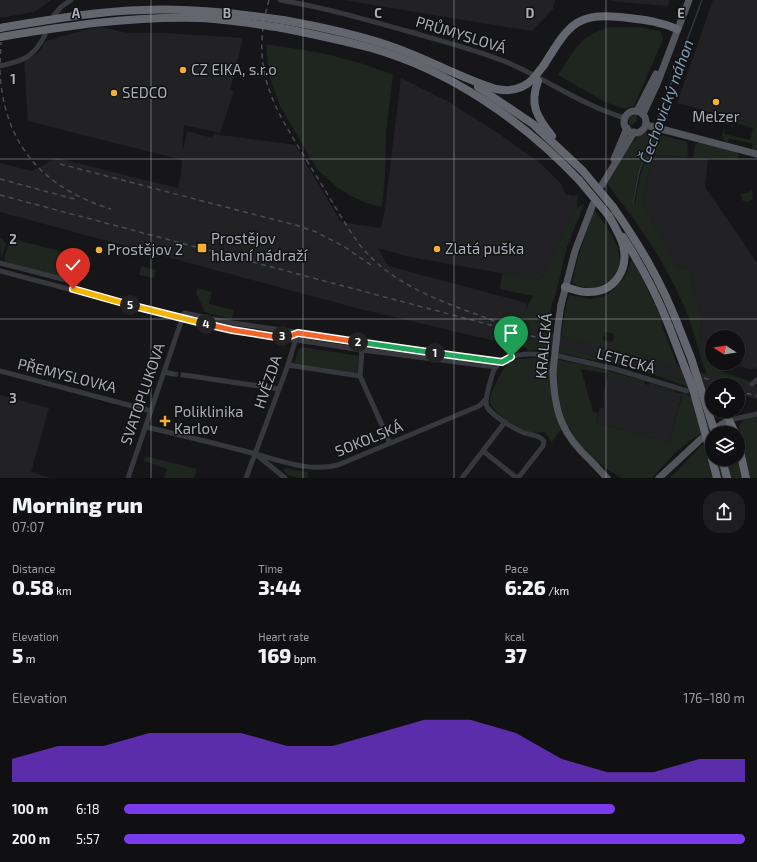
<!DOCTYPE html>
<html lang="en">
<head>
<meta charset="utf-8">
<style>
  body { margin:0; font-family:"Exo 2",sans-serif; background:#1e1e20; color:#f1f3f6; height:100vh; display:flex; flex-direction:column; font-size:15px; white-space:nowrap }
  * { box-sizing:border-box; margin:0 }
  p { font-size:13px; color:#9c9d9f }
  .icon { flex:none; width:22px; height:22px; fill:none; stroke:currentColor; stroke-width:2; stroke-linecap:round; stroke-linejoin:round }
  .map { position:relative; height:478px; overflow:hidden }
  .details { display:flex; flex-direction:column; background:#101012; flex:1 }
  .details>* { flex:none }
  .needle { width:26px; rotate:282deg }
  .buttons { position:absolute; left:705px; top:330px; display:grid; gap:8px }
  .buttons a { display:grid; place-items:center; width:40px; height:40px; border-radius:50%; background:#101012; box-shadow:0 1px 3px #0004,0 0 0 1px #303032; font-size:20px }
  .pin { position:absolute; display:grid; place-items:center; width:34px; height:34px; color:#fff; margin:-41px -17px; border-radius:50% 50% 50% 0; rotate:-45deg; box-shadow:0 0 4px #0007 }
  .pin .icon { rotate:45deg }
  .km { position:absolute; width:20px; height:20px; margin:-10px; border-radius:50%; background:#222; color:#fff; font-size:11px; line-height:20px; text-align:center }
  .round { display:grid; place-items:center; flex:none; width:42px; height:42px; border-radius:16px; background:#1e1e20 }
  .head { display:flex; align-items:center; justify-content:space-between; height:68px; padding:0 12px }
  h1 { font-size:22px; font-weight:800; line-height:30px }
  .metrics { display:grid; grid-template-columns:repeat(3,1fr); gap:6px; height:68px; padding:4px 12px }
  .metrics div { display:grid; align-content:center }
  .metrics b { font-size:20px; font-weight:800 }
  .metrics small { font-size:11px; font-weight:400 }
  .metrics p { font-size:11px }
  .chart { height:112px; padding:8px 12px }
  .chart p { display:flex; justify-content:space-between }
  .chart svg { width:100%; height:72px; margin-top:4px; fill:#7c3aed; opacity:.7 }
  ul { padding:0 12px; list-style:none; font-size:13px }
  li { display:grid; grid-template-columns:64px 48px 1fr; align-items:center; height:30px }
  li i { height:10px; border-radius:5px; background:#7c3aed }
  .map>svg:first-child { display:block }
  .built { fill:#222225 }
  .green { fill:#1e261f; fill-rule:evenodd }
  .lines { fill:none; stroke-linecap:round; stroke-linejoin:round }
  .stream { stroke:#2c353c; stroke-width:1.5 }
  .minor-tunnel { stroke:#333438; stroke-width:5; stroke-dasharray:5 2.5; stroke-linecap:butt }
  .minor { stroke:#37383d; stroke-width:5 }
  .major { stroke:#53555c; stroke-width:7 }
  .highway { stroke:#63666e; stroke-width:8 }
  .rail { stroke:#4a4c52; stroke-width:1.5; stroke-dasharray:5 4; stroke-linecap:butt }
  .major-bridge { stroke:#53555c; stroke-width:7 }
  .highway-bridge { stroke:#63666e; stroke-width:8 }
  .split-1-casing { stroke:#fff; stroke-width:8 }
  .split-2-casing { stroke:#fff; stroke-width:8 }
  .split-3-casing { stroke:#fff; stroke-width:8 }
  .split-4-casing { stroke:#fff; stroke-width:8 }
  .split-5-casing { stroke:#fff; stroke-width:8 }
  .split-6-casing { stroke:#fff; stroke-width:8 }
  .split-1 { stroke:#22a559; stroke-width:5 }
  .split-2 { stroke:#22a559; stroke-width:5 }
  .split-3 { stroke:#f0652b; stroke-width:5 }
  .split-4 { stroke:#f0652b; stroke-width:5 }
  .split-5 { stroke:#f5b400; stroke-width:5 }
  .split-6 { stroke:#f5b400; stroke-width:5 }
  .grid { fill:none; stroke:#a8adb8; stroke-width:1; stroke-opacity:0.55 }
  .poi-dot { fill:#f2b134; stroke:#111113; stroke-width:1.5 }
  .labels { text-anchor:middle; stroke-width:3; stroke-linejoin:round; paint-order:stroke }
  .street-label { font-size:15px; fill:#a8adb8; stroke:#111113 }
  .poi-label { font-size:15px; fill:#a8adb8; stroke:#111113; text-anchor:start }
  .water-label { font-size:16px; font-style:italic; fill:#7f9bb3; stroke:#111113 }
  .grid-label { font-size:13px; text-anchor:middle; font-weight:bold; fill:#a8adb8; stroke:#111113; stroke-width:3; stroke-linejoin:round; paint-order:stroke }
</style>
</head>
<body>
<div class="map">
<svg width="757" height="478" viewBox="0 0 757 478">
  <rect width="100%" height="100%" fill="#161618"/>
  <g class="built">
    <path d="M0 0H51L34 12 0 18Z"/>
    <path d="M342 0H555L553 9 532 31Z"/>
    <path d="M611 0H669L668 6 611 1Z"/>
    <path d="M713 0H757V125L677 103Z"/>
    <path d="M100 27 128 33H166L243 38 230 90 234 91 220 133 184 125 182 154 187 131 212 138 214 134 295 145 341 222 381 228 385 208 401 78 449 102 498 133 541 164 562 185 565 194 573 196 578 195 577 208 541 280 410 257 378 248 388 266 519 301 526 303V311L519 325 757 387V399L738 395V385H712V388L513 335 508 344 360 309 0 212V163L32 171 57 158 178 188 181 174 182 160 28 121 24 61 38 53 46 41 88 29Z"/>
    <path d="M653 155 708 159 705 187 757 263V367L755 369H749L727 363H738V337H712V358L699 354 702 316 690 279 693 269 674 267V261L642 202Z"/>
    <path d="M608 374 682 394 669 442 596 423 600 408H604L603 395Z"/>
    <path d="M0 395 49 408 31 472 51 478H0Z"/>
  </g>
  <g class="green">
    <path d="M610 27H642L661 32 663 39 635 104 634 106 625 109 605 102 558 75C568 60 576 43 592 34 598 31 604 29 610 27Z"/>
    <path d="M266 44 322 53 360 63 393 75 386 132 385 178 382 207 366 203 349 195 336 186 317 169 280 106 269 75Z"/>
    <path d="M637 114V121L630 126C627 119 630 114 637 114Z"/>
    <path d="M726 117 757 125V150L752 149 753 144 729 138 728 142 725 141 722 135 724 129H725L724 134 750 140 753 128 728 121 727 125 725 123Z"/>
    <path d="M648 132 652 133 638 172 632 202 635 203 641 173 654 133 687 142 688 157 653 155 642 202 674 261V267L693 269 690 279 702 316 699 354 712 358V364L720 367 723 372 749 381 752 384 750 386 707 375C697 349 692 321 680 297 661 256 635 219 607 184L629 145H631C635 138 640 133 648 132Z"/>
    <path d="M698 142 737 152 739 155 738 160 693 158 695 146Z"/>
    <path d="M752 189 753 195 752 200 747 202 743 201 740 194 747 193Z"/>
    <path d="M584 204 567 247 555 297 552 302 548 333 518 325 533 296 500 289 502 273 541 280 577 208Z"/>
    <path d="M594 209 612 235 618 248 620 262 618 269 610 281 597 287 587 288 577 286 572 282 579 254Z"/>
    <path d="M0 238 2 239 6 244 1 259Z"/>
    <path d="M13 239 75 255 76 258 71 274 65 278 6 262 4 259 9 243Z"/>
    <path d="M632 258 659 313 663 328 678 367 561 336 566 306 569 295 590 299 604 296 614 289 625 277ZM605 332 614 334 613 342 603 340Z"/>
    <path d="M141 266 156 270 154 278 139 275Z"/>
    <path d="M197 288 212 292 209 304 234 310 232 318 230 319 205 312 196 293Z"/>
    <path d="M513 335 712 388V402C684 380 639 371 605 361 590 361 575 356 561 353 550 351 540 350 529 351L522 345V338L515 336 509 347H507Z"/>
    <path d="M301 347 359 356 357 373 294 363 298 351Z"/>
    <path d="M533 358C571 359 608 371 644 381L645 384 648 385 650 383 675 391V392L609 375V374L581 369 593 412 598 413 596 423 669 442 683 393 706 404 712 409V411L715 414 714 422 710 428 687 443 675 453 652 478H622L611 472 591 457 579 445 568 426 559 432 552 442 544 432C540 432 536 433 532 433 520 431 495 414 490 403 488 396 504 366 509 362 516 358 526 359 533 358Z"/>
    <path d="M757 417V478H669C685 466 696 448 712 436V459H738V439L741 438 739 426 744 419Z"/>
    <path d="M145 456 197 469 194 478H164L167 469 144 461Z"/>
    <path d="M285 468 308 472V478C297 478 289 478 283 470Z"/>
  </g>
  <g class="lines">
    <g class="stream">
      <path d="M655 126 702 0"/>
      <path d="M633 203 639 172 654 130"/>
    </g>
    <path class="minor-tunnel" d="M173 374 184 375"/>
    <g class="minor">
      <path d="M280 0C327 8 375 22 421 35 450 43 483 52 511 64 549 81 584 106 625 118"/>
      <path d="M54 15 61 7 71 0"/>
      <path d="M0 66C23 61 34 57 45 35"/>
      <path d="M0 263 70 281 73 289"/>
      <path d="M0 271 182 319 232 330 362 350 496 367"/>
      <path d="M362 350 360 376 390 443"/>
      <path d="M559 356 615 369 687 391"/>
      <path d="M288 365 360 376"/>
      <path d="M0 371 151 411"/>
      <path d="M164 372 173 374"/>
      <path d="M184 375 279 389"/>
      <path d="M752 384 757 380"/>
      <path d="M722 411 729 420 757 414"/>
      <path d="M146 427C180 435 214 443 248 452 277 459 308 473 338 465L479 406 486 399"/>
      <path d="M483 451 517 478"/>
      <path d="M258 456 285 478"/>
      <path d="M128 478 184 313 233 323 502 362"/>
      <path d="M246 478 288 365 296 338"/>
      <path d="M462 478 505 422"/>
      <path d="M518 478 543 446 544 441C540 435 529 435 522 432 513 428 493 416 487 407 484 400 488 392 489 386 491 380 492 373 495 368 506 352 530 353 546 355"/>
    </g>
    <g class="major">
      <path d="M637 111 656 74"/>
      <circle cx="635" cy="122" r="11"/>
      <path d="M643 114 657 84 689 0"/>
      <path d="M646 125 757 154"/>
      <path d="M614 159 627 128"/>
      <path d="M602 185 634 132"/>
      <path d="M561 305 575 251 593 204"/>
      <path d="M553 371C554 412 562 435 592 462 597 467 602 473 607 478"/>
      <path d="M719 426 729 420"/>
      <path d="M659 478 701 439"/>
    </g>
    <g class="highway">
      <path d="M283 20C322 27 360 35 396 48 430 60 462 79 496 89 510 92 523 89 533 79"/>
      <path d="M282 28C312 34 341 40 371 48 451 71 522 120 579 180"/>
      <path d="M544 65C570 23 577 11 629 18 646 20 661 22 677 29"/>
      <path d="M538 81C529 105 537 117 552 136"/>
      <path d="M478 87 533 124 583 171"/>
      <path d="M613 207C640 246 661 281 678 325"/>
      <path d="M623 237C641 265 657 295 669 326"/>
      <path d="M565 287C573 289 581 293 589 292 615 292 629 269 623 245 620 235 614 225 609 216"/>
      <path d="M729 420 735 433"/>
      <path d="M738 442 746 478"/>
      <path d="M712 459 717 478"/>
      <path d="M722 459 727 478"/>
    </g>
    <g class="rail">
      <path d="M269 0C248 73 276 110 312 169 328 194 342 220 359 244 394 288 447 303 497 322"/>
      <path d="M0 63 1 42"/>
      <path d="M0 70C3 144 43 188 111 209"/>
      <path d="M60 164 299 226 316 232 343 246 374 267"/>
      <path d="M0 179 78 200"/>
      <path d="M0 195 547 340"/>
      <path d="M704 378 729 385"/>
      <path d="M738 391 757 396"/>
    </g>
    <path class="major-bridge" d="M553 371 558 325 561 305"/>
    <g class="highway-bridge">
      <path d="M0 28C48 20 96 11 144 10 191 8 237 13 283 20"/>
      <path d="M0 37C66 26 132 16 200 18 227 19 255 24 282 28"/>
      <path d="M533 79 544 65"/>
      <path d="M583 171 613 207"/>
      <path d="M579 180 609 216"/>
      <path d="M678 325 691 358 715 433"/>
      <path d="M669 326 693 389 712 458"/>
    </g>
  </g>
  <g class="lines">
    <defs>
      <path id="split-1" d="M435 353 502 362 511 357"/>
      <path id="split-2" d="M358 342 435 353"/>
      <path id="split-3" d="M282 336H290L298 333 358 342"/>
      <path id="split-4" d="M206 324 232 330 276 337 282 336"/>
      <path id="split-5" d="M130 305 206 324"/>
      <path id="split-6" d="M73 289 130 305"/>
    </defs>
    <use href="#split-1" class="split-1-casing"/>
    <use href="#split-2" class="split-2-casing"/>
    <use href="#split-3" class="split-3-casing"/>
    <use href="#split-4" class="split-4-casing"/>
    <use href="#split-5" class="split-5-casing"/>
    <use href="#split-6" class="split-6-casing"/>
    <use href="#split-1" class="split-1"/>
    <use href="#split-2" class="split-2"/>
    <use href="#split-3" class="split-3"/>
    <use href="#split-4" class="split-4"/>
    <use href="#split-5" class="split-5"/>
    <use href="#split-6" class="split-6"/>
  </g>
  <path class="grid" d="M151 0V478M303 0V478M454 0V478M606 0V478M0 159H757M0 319H757"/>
  <g class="poi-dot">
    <circle cx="183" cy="70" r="4"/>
    <circle cx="114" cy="93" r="4"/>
    <circle cx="716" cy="102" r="4"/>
    <rect x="197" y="243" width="10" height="10" rx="2"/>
    <circle cx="437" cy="249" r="4"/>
    <circle cx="99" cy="250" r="4"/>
    <path d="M163 415h4v4h4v4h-4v4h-4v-4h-4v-4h4z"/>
  </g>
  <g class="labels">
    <g class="street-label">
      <text transform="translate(461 35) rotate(17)" y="5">PRŮMYSLOVÁ</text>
      <text transform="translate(544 346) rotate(-85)" y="5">KRALICKÁ</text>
      <text transform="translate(626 361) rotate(15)" y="5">LETECKÁ</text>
      <text transform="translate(67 376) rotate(14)" y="5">PŘEMYSLOVKA</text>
      <text transform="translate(268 382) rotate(-71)" y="5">HVĚZDA</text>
      <text transform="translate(143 394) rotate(-71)" y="5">SVATOPLUKOVA</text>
      <text transform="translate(369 439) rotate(-22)" y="5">SOKOLSKÁ</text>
    </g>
    <g class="poi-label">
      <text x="191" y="75">CZ EIKA, s.r.o</text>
      <text x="122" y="98">SEDCO</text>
      <text x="716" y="122" text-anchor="middle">Melzer</text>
      <text x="211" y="244">Prostějov<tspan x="211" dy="17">hlavní nádraží</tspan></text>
      <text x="445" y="254">Zlatá puška</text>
      <text x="107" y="255">Prostějov 2</text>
      <text x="174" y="417">Poliklinika<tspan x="174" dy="17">Karlov</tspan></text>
    </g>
    <g class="water-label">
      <text transform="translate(666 101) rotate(-70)" y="6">Čechovický náhon</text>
    </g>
  </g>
  <g class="grid-label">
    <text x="76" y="18">A</text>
    <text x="227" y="18">B</text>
    <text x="378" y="18">C</text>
    <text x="530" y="18">D</text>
    <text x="681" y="18">E</text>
    <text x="13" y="84">1</text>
    <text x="13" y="244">2</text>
    <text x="13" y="403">3</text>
  </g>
</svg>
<div class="buttons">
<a><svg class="needle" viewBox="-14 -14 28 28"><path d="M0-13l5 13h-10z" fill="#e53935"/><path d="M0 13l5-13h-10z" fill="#9c9d9f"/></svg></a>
<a><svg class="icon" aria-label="locate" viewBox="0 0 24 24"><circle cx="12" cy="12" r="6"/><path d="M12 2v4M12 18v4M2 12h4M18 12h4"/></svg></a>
<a><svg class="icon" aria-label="layers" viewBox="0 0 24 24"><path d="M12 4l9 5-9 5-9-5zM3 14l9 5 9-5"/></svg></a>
</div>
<div class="pin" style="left:511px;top:357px;background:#1e9e55"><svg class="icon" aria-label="arrive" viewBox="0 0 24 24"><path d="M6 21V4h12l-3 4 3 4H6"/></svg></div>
<div class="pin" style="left:73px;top:289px;background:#d93025"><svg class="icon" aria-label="check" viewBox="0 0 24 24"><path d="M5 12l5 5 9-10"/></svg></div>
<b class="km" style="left:435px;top:353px">1</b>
<b class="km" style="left:358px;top:342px">2</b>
<b class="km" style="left:282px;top:336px">3</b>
<b class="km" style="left:206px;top:324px">4</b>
<b class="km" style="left:130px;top:305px">5</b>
</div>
<section class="details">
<div class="head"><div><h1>Morning run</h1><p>07:07</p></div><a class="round"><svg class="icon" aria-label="share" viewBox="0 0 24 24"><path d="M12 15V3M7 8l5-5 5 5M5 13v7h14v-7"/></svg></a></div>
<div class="metrics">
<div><p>Distance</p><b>0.58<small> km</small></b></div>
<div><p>Time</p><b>3:44</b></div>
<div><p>Pace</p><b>6:26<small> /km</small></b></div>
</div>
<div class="metrics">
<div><p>Elevation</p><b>5<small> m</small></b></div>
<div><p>Heart rate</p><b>169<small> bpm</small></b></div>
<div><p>kcal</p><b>37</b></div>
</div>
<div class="chart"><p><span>Elevation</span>176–180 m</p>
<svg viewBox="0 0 160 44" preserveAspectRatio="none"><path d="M0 44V30L10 22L20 22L30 14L40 14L50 14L60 22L70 22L80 14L90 6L100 6L110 14L120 30L130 38L140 38L150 30L160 30V44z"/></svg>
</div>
<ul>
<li><b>100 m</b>6:18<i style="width:79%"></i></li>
<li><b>200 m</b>5:57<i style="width:100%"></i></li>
</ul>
</section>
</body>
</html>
